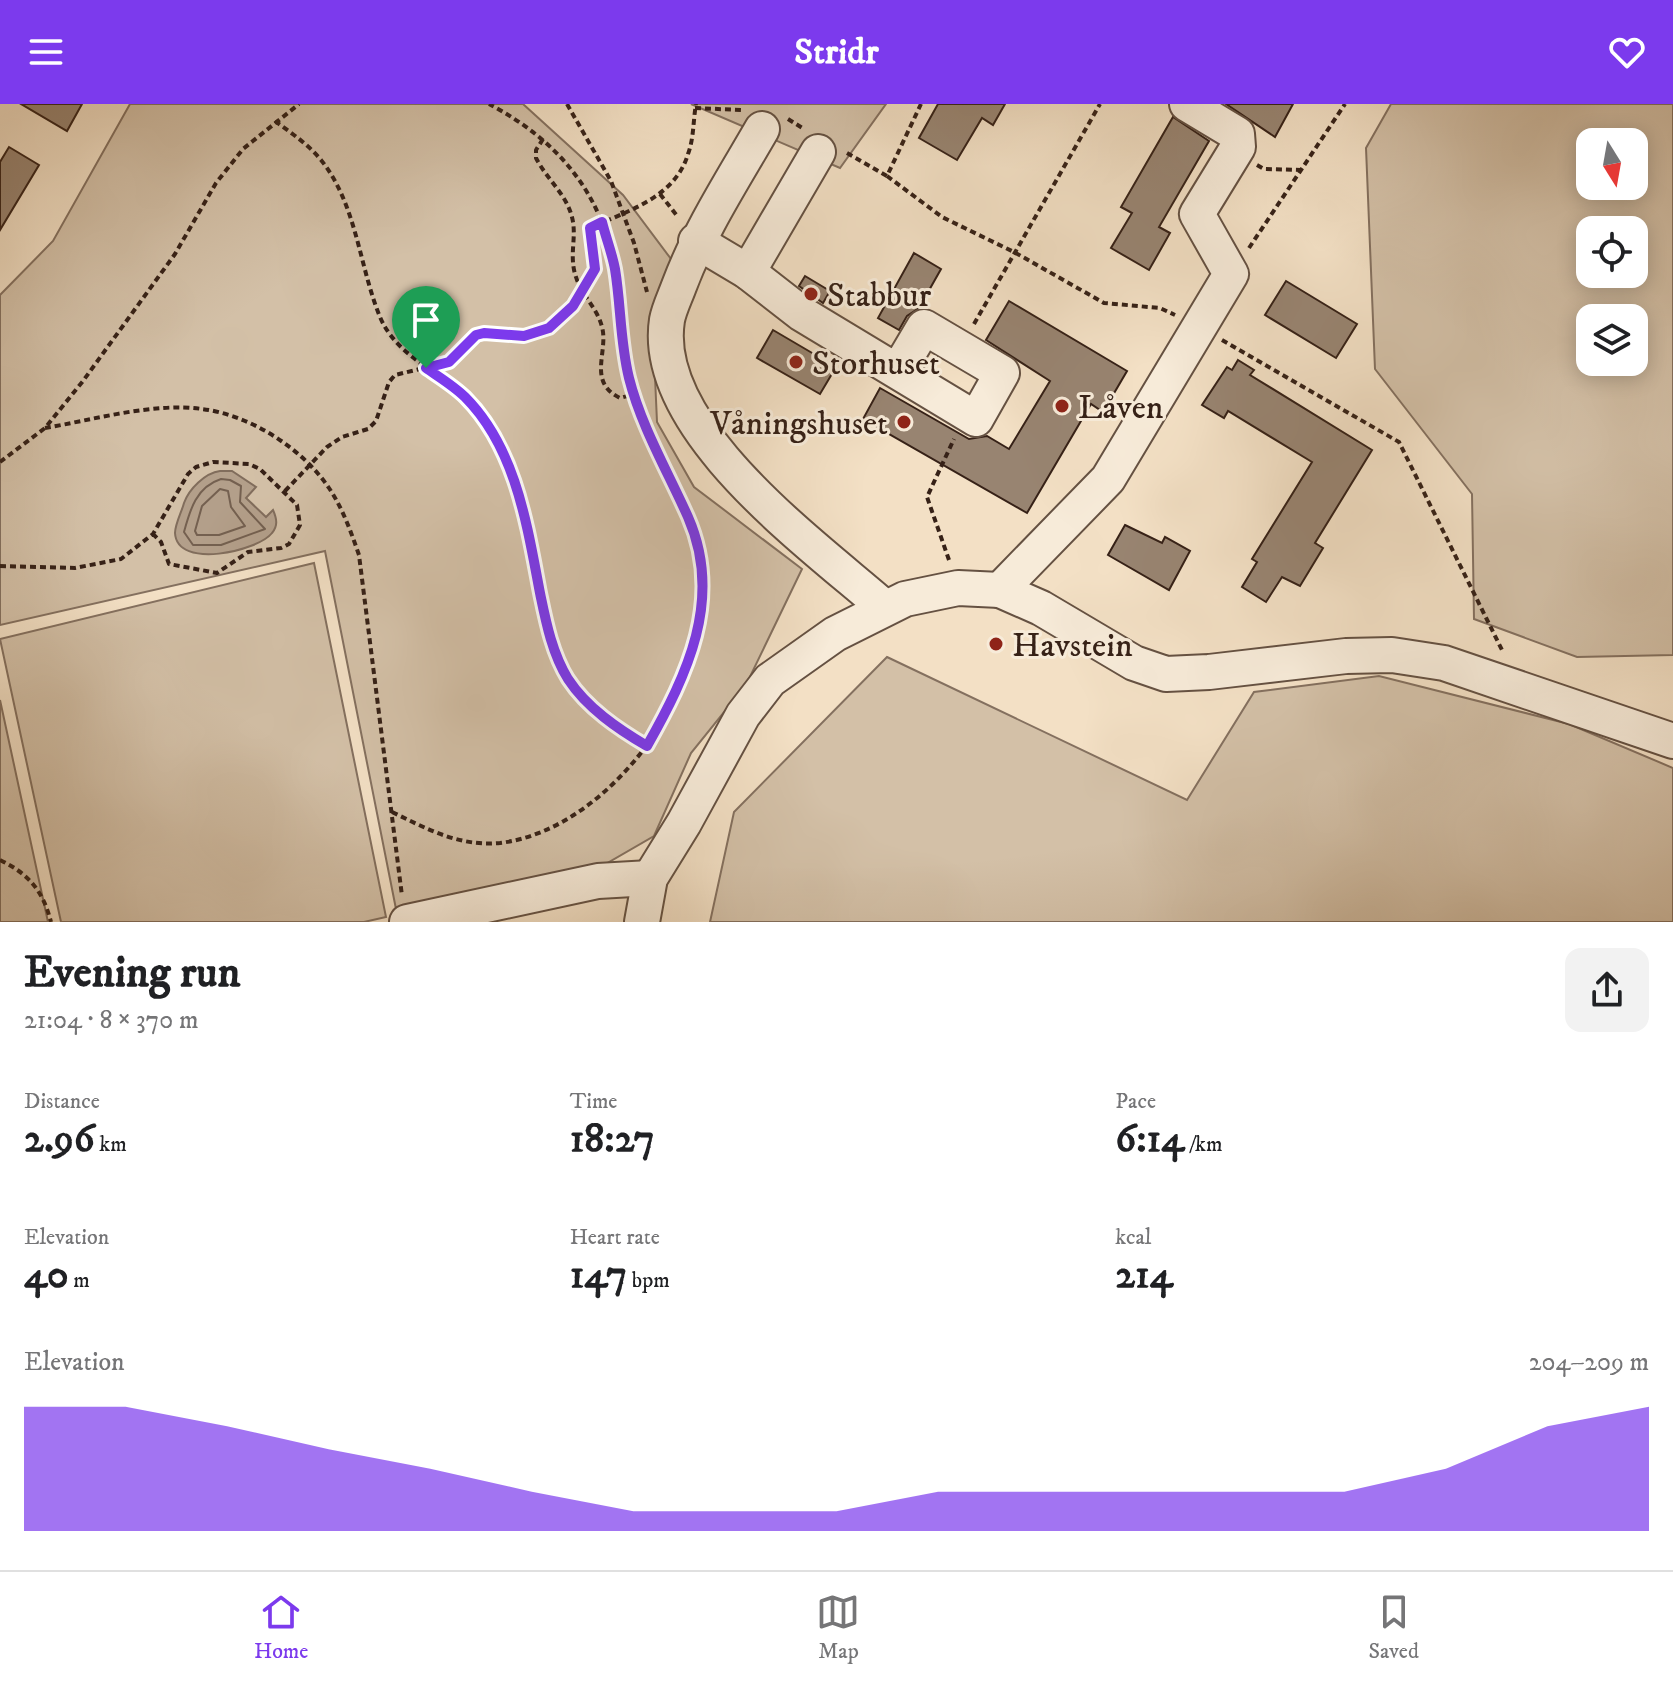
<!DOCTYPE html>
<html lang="en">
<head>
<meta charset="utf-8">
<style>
  body { margin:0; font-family:"IM FELL DW Pica",serif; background:#f2f2f2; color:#202124; height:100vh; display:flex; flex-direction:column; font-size:30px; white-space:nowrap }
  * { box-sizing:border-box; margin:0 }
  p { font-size:26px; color:#757577 }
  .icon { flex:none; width:44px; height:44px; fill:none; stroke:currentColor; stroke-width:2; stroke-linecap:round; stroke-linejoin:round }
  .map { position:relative; height:818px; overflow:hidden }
  .panel { display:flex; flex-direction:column; background:#fff; flex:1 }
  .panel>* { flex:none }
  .needle { width:52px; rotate:169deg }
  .tools { position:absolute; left:1576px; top:24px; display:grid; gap:16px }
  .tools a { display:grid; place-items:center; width:72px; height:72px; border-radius:16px; background:#fff; box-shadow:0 4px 20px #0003; font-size:40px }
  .pin { position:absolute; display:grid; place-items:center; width:68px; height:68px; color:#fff; margin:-82px -34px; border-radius:50% 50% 50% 0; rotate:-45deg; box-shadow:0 0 8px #0007 }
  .pin .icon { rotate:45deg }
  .round { display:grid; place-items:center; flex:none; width:84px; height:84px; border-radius:16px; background:#f2f2f2 }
  .head { display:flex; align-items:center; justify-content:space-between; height:136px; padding:0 24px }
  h1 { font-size:44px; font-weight:800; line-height:60px }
  .metrics { display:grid; grid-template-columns:repeat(3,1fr); gap:12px; height:136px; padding:8px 24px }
  .metrics div { display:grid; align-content:center }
  .metrics b { font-size:40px; font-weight:800 }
  .metrics small { font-size:22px; font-weight:400 }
  .metrics p { font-size:22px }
  .chart { height:224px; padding:16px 24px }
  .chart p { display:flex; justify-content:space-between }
  .chart svg { width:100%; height:144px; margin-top:8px; fill:#7c3aed; opacity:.7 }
  header { display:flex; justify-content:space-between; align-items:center; height:104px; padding:0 24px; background:#7c3aed; color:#fff; font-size:36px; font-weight:800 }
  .dock { display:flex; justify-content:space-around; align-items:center; height:112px; border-top:2px solid #e0e0e0; background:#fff; font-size:22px; color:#757577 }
  .dock a { display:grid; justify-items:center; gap:4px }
  .dock .active { color:#7c3aed }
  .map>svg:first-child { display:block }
  .green { fill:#d3c0a7; stroke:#84705f; stroke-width:2; fill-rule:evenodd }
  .water { fill:#b39f8a; stroke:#816d5c; stroke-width:2 }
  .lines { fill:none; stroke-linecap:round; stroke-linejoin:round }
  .shore { stroke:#746050; stroke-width:2 }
  .building { fill:#988471; stroke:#362117; stroke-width:2 }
  .minor-casing { stroke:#655142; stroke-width:38 }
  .path { stroke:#362117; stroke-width:4; stroke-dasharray:6 4; stroke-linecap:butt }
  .minor { stroke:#f7ebd9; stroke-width:34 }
  .route-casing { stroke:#fff; stroke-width:16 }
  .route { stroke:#7c3aed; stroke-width:10 }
  .poi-dot { fill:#8f2418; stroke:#f7ebd9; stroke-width:3 }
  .labels { text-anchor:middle; stroke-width:6; stroke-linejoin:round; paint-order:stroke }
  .poi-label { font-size:34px; fill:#362117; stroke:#f7ebd9; text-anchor:start }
</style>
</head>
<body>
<header><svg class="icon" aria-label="menu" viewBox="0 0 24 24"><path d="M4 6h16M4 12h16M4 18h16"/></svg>Stridr<svg class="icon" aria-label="heart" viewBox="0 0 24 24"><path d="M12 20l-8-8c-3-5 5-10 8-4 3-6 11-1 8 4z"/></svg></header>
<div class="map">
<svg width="1673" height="818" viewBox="0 0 1673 818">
  <rect width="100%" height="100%" fill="#f3e0c5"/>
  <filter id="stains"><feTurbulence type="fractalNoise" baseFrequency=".0025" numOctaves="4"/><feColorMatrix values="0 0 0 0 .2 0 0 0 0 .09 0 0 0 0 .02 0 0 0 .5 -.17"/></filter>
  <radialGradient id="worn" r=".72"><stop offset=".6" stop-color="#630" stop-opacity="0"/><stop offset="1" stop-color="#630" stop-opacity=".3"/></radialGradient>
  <g class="green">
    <path d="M130 0H523L623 91 680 167 653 228 657 318 694 383 802 465 746 581 691 649 654 732 583 773 397 810 325 447 0 521V191L53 137Z"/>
    <path d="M691 0H886L840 64Z"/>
    <path d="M1391 0H1673V551L1577 553 1474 515 1472 390 1375 265 1366 44ZM1590 38H1634V82H1590ZM1590 126H1634V170H1590ZM1590 214H1634V258H1590Z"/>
    <path d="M314 459 386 813 364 818H61L0 535Z"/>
    <path d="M887 553 1187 696 1254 588 1379 572 1569 620 1673 664V818H710L734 708Z"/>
    <path d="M0 596 48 818H0Z"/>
  </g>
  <path class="water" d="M220 367H232L256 383 246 394 266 413 273 406C277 415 278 422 272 429 258 447 177 466 175 429 175 420 182 407 184 399 189 385 205 369 220 367Z"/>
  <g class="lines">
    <g class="shore">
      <path d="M221 375 230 376 241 382 240 398 265 425 221 441H193L184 428C190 406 196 383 221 375Z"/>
      <path d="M220 385 228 387 231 403 245 422 219 431H197L195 427 202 402Z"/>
    </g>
  </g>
  <g class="building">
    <path d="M21 0H82L67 27Z"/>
    <path d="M938 0H1005L993 21 982 14 957 56 919 34Z"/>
    <path d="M1226 0H1293L1275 33Z"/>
    <path d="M1173 13 1209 37 1159 123 1170 129 1149 166 1111 144 1132 109 1121 103Z"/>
    <path d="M9 43 39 61 0 126V58Z"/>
    <path d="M914 149 941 165 919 204 907 212 899 226 878 214Z"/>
    <path d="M805 172 830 187 823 199 799 182Z"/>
    <path d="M1286 177 1357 220 1336 254 1265 211Z"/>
    <path d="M1009 197 1127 267 1103 308 1091 300 1027 409 863 315 880 284 969 335 987 332 1009 345 1050 277 986 236Z"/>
    <path d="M773 226 836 263 820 290 757 254Z"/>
    <path d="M1238 256 1254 266 1250 271 1372 346 1315 439 1323 444 1300 482 1282 473 1266 498 1242 483 1257 458 1252 455 1312 358 1228 307 1224 314 1202 301 1227 263 1232 266Z"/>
    <path d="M1125 421 1162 439 1165 433 1190 447 1169 486 1108 451Z"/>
  </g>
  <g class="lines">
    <defs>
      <g id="minor">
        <path d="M762 25C732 77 700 126 679 182 675 193 669 205 667 216 650 324 812 440 884 503"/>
        <path d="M696 137 748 168 802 210 976 315 1002 269 924 223 898 267"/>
        <path d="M748 168 818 48"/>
        <path d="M1000 486 1041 504 1134 559 1166 570 1209 568 1346 552 1392 551 1444 559 1673 637"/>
        <path d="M407 818 598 777 650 774"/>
        <path d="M642 818 650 774 684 719 743 611 770 576 835 530 905 495 958 484 1000 486 1108 375 1231 170 1197 110 1238 43 1237 30 1187 0"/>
      </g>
    </defs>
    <use href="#minor" class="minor-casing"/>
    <g class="path">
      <path d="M567 0 611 77 634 139 647 188"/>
      <path d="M695 4 741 6"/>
      <path d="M788 15 804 25"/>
      <path d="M275 17C291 29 308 40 321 56 357 101 359 162 380 213 396 251 435 265 463 291 475 301 485 315 493 329 522 376 530 437 541 490 547 520 552 550 569 576 588 604 618 625 647 642"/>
      <path d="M543 35 536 46V54C547 76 569 92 573 118 576 136 569 153 576 173 582 193 600 206 603 228 606 252 589 279 620 294L635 290"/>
      <path d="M847 49 887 72 921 0"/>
      <path d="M1257 61 1264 65 1301 66"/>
      <path d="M887 72 942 113 1014 148 1104 199 1160 204 1175 211"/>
      <path d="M660 90 678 113"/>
      <path d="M1249 144 1345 0"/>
      <path d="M974 220 1100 0"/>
      <path d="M1222 236 1399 338 1503 548"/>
      <path d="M45 324C92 316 155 298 202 305 250 311 302 344 329 384 343 405 351 428 359 451L402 792"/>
      <path d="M0 358 45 324 83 277 175 150 216 79 243 45 299 0"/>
      <path d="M285 387 327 343 342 333 368 325 376 317 389 278 395 271 449 258 476 231 484 229 524 232 549 224 573 202 595 165 590 124C627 107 675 94 688 50 694 34 693 17 696 0"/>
      <path d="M949 456 927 393 954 335"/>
      <path d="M0 462 75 464 121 455 153 430 188 370 196 363 213 358 249 360 260 365 297 401 300 421 289 440 281 444 248 448 217 469 169 460 161 438 153 430"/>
      <path d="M392 708C427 725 460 743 500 739 614 725 716 575 703 465 694 397 646 340 629 274 620 239 621 202 615 166 602 88 557 36 489 0"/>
      <path d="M0 756C29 770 43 787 51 818"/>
    </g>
    <use href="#minor" class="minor"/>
  </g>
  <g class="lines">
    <defs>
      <path id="route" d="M602 118C606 134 612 149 615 165 621 201 620 238 629 274 641 322 668 368 688 413 724 495 687 571 647 642 618 625 587 604 568 575 552 549 546 518 540 489 527 421 516 344 465 293 454 282 439 273 426 264L449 258 476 231 484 229 524 232 549 224 573 202 595 165 590 124Z"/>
    </defs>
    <use href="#route" class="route-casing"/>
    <use href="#route" class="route"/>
  </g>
  <g class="poi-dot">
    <circle cx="811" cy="190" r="8"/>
    <circle cx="796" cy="258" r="8"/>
    <circle cx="1062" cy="302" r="8"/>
    <circle cx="904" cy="318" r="8"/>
    <circle cx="996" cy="540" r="8"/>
  </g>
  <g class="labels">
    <g class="poi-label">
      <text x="827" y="202">Stabbur</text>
      <text x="812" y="270">Storhuset</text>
      <text x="1078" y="314">Låven</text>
      <text x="888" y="330" text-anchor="end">Våningshuset</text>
      <text x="1012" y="552">Havstein</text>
    </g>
  </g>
  <rect width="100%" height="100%" filter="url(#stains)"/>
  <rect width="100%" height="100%" fill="url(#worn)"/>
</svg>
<div class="tools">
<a><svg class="needle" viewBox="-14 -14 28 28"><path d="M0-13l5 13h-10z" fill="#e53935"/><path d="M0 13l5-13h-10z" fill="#757577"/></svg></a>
<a><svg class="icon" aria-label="locate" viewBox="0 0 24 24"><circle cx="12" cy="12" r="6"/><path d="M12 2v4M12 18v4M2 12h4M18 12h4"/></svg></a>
<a><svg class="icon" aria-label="layers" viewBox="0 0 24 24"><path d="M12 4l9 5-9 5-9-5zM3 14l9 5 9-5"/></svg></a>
</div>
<div class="pin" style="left:426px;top:264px;background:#1e9e55"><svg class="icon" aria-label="arrive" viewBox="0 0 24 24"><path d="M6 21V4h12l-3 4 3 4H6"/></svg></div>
</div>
<section class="panel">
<div class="head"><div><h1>Evening run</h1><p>21:04 · 8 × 370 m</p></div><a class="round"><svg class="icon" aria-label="share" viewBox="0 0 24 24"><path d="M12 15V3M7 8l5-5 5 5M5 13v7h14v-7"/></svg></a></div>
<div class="metrics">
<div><p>Distance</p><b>2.96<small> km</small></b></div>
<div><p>Time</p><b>18:27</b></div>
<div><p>Pace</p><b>6:14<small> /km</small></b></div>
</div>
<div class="metrics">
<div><p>Elevation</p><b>40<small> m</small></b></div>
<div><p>Heart rate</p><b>147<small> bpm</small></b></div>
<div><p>kcal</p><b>214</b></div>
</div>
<div class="chart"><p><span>Elevation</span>204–209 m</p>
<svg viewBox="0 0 160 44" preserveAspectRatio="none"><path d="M0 44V6L10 6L20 12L30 19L40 25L50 32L60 38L70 38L80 38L90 32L100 32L110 32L120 32L130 32L140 25L150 12L160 6V44z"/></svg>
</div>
</section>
<nav class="dock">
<a class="active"><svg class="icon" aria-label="home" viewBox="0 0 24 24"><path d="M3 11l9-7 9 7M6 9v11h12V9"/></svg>Home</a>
<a><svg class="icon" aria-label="map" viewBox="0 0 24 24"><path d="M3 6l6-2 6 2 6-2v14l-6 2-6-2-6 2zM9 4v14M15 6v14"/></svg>Map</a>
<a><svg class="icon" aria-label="saved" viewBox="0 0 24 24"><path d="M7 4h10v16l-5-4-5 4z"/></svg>Saved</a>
</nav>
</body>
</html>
